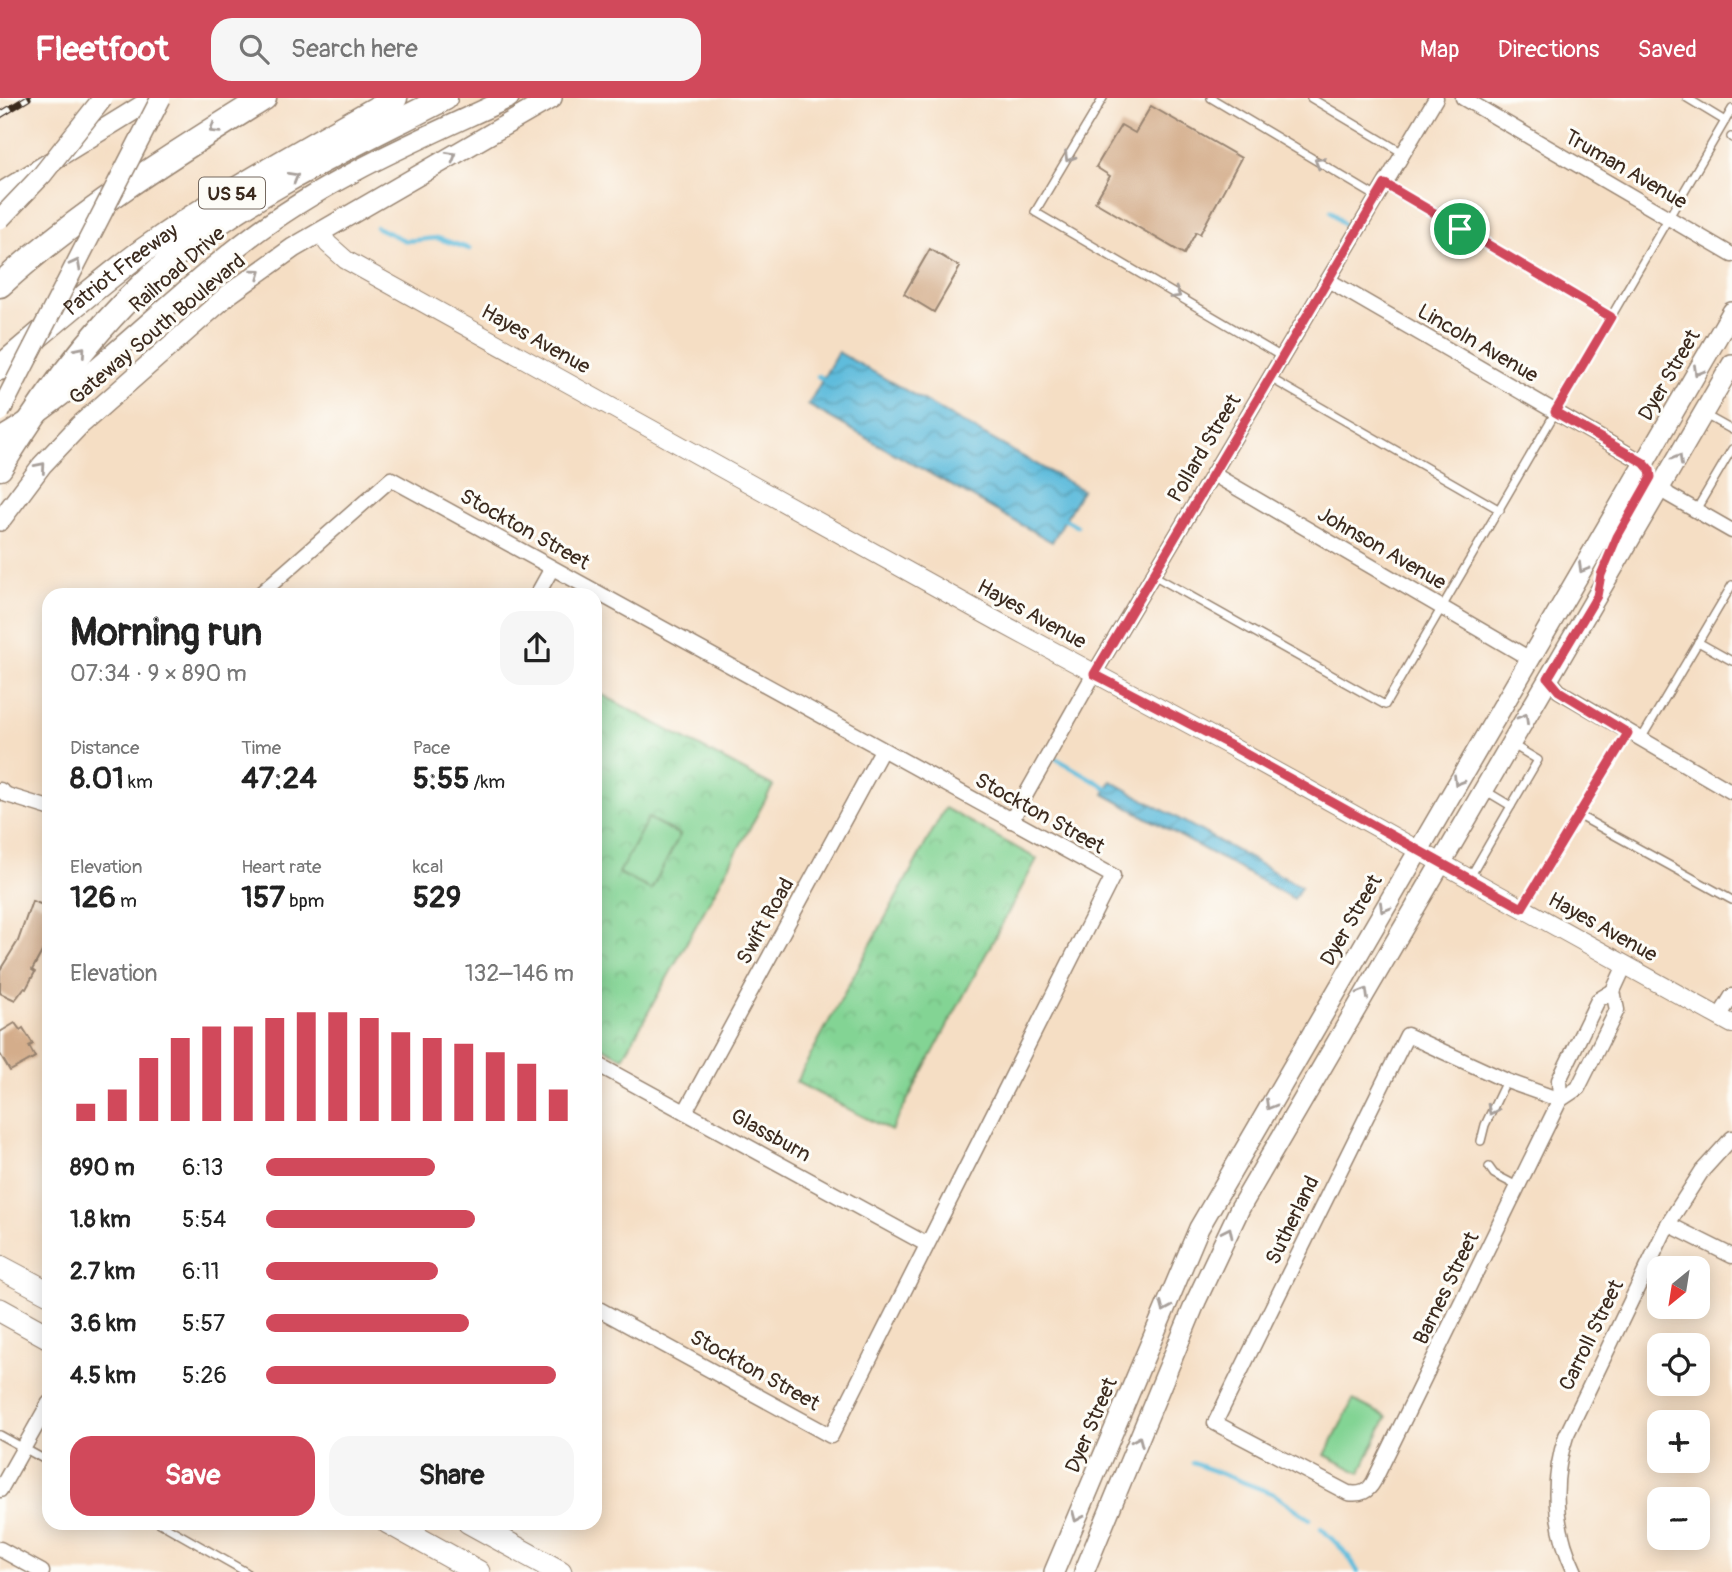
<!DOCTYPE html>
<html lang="en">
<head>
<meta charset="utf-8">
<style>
  body { margin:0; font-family:Pangolin,sans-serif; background:#f6f6f6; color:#222; height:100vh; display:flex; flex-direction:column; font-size:26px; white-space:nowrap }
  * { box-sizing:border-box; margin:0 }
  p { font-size:23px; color:#767676 }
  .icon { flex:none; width:38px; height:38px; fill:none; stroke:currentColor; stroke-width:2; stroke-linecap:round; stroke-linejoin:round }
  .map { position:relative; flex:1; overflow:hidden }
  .side { position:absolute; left:42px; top:490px; width:560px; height:942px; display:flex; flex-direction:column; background:#fff; border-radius:21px; box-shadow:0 4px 18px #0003 }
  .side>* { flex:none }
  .needle { width:46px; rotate:210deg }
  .controls { position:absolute; left:1647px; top:1158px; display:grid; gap:14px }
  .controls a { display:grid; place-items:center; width:63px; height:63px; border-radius:14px; background:#fff; box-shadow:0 4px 18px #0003; font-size:35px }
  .pin { position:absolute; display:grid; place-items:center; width:60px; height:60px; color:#fff; margin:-30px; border:4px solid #fff; border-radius:50%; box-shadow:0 2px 7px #0007 }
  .round { display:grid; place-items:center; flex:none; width:74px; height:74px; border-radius:21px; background:#f6f6f6 }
  .headline { display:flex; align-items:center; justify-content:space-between; height:119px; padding:0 28px }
  h1 { font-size:38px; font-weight:700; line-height:52px }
  .figures { display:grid; grid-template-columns:repeat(3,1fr); gap:10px; height:119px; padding:7px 28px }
  .figures div { display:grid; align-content:center }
  .figures b { font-size:30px; font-weight:700 }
  .figures small { font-size:19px; font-weight:400 }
  .figures p { font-size:19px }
  .chart { height:196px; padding:14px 28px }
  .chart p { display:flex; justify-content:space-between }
  .chart svg { width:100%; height:126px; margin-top:7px; stroke:#d1495b; stroke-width:6 }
  .button { display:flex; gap:14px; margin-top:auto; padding:14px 28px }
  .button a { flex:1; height:80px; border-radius:21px; background:#d1495b; color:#fff; font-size:28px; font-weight:700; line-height:80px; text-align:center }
  .button a+a { background:#f6f6f6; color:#222 }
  ul { padding:0 28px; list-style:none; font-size:23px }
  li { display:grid; grid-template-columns:112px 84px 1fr; align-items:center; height:52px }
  li i { height:18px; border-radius:9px; background:#d1495b }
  header { display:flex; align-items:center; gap:42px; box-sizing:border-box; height:98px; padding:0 35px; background:#d1495b; color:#fff }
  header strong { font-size:33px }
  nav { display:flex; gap:38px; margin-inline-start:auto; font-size:24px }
  .search { width:490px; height:63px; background:#f6f6f6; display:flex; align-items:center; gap:18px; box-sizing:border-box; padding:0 24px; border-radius:21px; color:#767676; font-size:26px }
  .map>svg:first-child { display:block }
  .park { fill:url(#park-crowns); stroke:#5f7f59; stroke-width:2 }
  .pitch { fill:#83d494; stroke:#5f7f59; stroke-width:2 }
  .water { fill:url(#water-waves); stroke:#4c737d; stroke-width:2 }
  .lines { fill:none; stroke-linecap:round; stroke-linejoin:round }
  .stream { stroke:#5ebcdc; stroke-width:4.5 }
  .building { fill:#d4ad8b }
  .service-casing { stroke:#988471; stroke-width:10 }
  .minor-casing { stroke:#988471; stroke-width:17 }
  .tertiary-casing { stroke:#988471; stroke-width:20 }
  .secondary-casing { stroke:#988471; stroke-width:22 }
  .primary-casing { stroke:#988471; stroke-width:25 }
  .motorway-casing { stroke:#988471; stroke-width:27 }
  .service { stroke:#fff; stroke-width:7 }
  .minor { stroke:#fff; stroke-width:14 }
  .tertiary { stroke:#fff; stroke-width:18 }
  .secondary { stroke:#fff; stroke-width:19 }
  .primary { stroke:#fff; stroke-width:23 }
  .motorway { stroke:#fff; stroke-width:24 }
  .rail-casing { stroke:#3b2a1e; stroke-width:7 }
  .rail { stroke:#fdfcf7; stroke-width:4.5; stroke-dasharray:13; stroke-linecap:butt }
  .secondary-bridge-casing { stroke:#988471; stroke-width:22; stroke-linecap:butt }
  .secondary-bridge { stroke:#fff; stroke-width:19 }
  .oneway { stroke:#a79f9a }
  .route-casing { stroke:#fff; stroke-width:14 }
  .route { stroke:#d1495b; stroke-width:9 }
  .labels { text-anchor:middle; stroke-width:6; stroke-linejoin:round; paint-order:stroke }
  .shield { fill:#fdfcf7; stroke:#75695f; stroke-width:2 }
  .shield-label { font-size:19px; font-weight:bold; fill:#3b2a1e }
  .street-label { font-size:21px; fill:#3b2a1e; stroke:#fdfcf7 }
</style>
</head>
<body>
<header>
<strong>Fleetfoot</strong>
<div class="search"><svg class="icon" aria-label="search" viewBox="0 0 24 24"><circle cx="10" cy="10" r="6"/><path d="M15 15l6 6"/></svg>Search here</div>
<nav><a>Map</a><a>Directions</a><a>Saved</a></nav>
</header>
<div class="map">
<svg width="1732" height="1474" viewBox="0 0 1732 1474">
  <defs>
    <pattern id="park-crowns" width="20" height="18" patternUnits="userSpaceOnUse" patternTransform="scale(1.75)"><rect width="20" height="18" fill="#83d494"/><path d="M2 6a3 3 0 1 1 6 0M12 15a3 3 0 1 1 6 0" fill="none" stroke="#72b67f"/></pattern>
    <pattern id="water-waves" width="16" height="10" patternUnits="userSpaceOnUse" patternTransform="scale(1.75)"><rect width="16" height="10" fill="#5ebcdc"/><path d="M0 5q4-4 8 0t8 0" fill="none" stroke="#4f99b2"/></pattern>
  </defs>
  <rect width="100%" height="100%" fill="#fdfcf7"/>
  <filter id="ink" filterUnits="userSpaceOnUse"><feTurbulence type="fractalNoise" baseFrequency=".0143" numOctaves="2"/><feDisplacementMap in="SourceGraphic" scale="14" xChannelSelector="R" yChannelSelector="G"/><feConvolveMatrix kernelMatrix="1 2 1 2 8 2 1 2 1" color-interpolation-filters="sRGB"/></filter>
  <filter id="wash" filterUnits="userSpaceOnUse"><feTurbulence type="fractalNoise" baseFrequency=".00686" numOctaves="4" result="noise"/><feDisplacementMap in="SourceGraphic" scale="28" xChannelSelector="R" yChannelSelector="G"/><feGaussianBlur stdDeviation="1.57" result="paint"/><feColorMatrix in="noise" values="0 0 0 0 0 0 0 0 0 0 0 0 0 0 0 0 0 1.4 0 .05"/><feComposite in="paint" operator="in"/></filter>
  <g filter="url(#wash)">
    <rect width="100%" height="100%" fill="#f5dec4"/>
    <g class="park">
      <path d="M595 593 773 688 623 960 595 945Z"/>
      <path d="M945 710 1037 761 891 1033 796 984Z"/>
    </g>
    <g class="pitch">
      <path d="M648 720 680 737 651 792 619 775Z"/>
      <path d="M1353 1302 1387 1319 1360 1375 1325 1357Z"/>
    </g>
    <g class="water">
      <path d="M838 254 1082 392 1052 444 808 307Z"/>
      <path d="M1111 683 1301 789 1294 801 1104 696Z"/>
    </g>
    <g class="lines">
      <g class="stream">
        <path d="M1331 113 1351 134"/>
        <path d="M376 129 406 143 437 140 470 151"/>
        <path d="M818 278 823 281"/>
        <path d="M1065 421 1077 428"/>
        <path d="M1050 657 1107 690"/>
        <path d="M1193 1365 1274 1396 1310 1421"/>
        <path d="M1321 1430 1347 1456 1358 1474"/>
      </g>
    </g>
    <g id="blocks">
      <g class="building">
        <path d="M1151 8 1241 60 1200 136 1196 134 1184 156 1095 104 1110 78 1096 69 1121 27 1135 35Z"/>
        <path d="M930 151 960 169 934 214 904 196Z"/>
        <path d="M32 803 49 809V841L32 872 35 874 26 891 24 890 15 902 0 895V872L18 843Z"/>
        <path d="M15 925 20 932 23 930 33 946 29 948 35 959 10 973 0 956V934Z"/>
      </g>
    </g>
  </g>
  <g filter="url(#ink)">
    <use href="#blocks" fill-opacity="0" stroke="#988471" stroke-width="2"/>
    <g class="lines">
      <defs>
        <g id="service">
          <path d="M1103 0 1035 114 1282 259"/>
          <path d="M1211 0 1377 99"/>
          <path d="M1311 0 1403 55"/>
          <path d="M1687 0 1725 23"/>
          <path d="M1731 39 1732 40"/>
          <path d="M1385 87 1611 219"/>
          <path d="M1270 280 1500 412"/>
          <path d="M1705 317 1732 332"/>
          <path d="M1696 412 1732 351"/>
          <path d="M1153 477 1385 607 1732 11"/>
          <path d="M1698 544 1732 563"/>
          <path d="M1641 641 1732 487"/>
          <path d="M1486 693 1511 708 1538 662 1513 647"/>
          <path d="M1578 717 1732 802"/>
          <path d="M1470 779 1511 708"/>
          <path d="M1523 810 1628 635"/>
          <path d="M1481 1043 1485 1027 1506 983"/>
          <path d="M1489 1069 1494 1076 1519 1089"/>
          <path d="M0 1337 49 1364"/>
          <path d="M158 1424 246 1474"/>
        </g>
        <g id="minor">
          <path d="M1463 0 1732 157"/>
          <path d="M1328 182 1644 365"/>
          <path d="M1213 376 1530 561"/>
          <path d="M1662 390 1669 397 1732 433"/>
          <path d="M259 497 391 381 1113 778 831 1338 595 1209"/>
          <path d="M537 497 552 470"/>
          <path d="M1548 580 1559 593 1732 694"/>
          <path d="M0 692 7 697 49 710"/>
          <path d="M1011 723 1094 576 1436 0"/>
          <path d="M1613 893 1617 912 1578 990 1560 1002 1559 982 1598 902Z"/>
          <path d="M1613 893 1625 867"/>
          <path d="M1719 919 1732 898"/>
          <path d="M1407 937 1507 983 1560 1002 1374 1383C1368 1394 1361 1397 1348 1395L1215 1325Z"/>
          <path d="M595 965 926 1146"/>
          <path d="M685 1014 882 652"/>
          <path d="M1668 1126 1732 1158"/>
          <path d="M0 1392 49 1305"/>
          <path d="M0 1451 42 1474"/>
          <path d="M1575 1474C1554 1430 1551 1384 1566 1338L1668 1126 1702 1073 1732 1040"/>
        </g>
        <path id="tertiary" d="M320 134 328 146 346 162 1001 525 1228 647 1732 926"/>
        <g id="secondary">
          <path d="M0 95 154 0"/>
          <path d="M0 340C28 325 53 304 78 285 136 238 189 186 248 141 327 80 419 42 509 0"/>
          <path d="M0 423 42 367 79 328 229 196 293 150 552 0"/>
          <path d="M1054 1474 1199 1130 1732 214"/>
          <path d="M1084 1474 1196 1203 1240 1110 1732 266"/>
        </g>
        <g id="primary">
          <path d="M0 1169 49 1195"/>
          <path d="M0 1212 49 1239"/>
          <path d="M388 1424 478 1474"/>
          <path d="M469 1424 560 1474"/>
        </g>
        <g id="motorway">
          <path d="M0 187C80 114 173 57 264 0"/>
          <path id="s1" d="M0 270C47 230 94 189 144 152 224 95 310 49 395 0"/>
          <path d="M0 370C50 288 108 212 183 151 262 88 356 46 445 0"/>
        </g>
      </defs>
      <use href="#service" class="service-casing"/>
      <use href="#minor" class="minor-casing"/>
      <use href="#tertiary" class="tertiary-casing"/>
      <use href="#secondary" class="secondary-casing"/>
      <use href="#primary" class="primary-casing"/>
      <use href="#motorway" class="motorway-casing"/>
      <use href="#service" class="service"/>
      <use href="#minor" class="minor"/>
      <use href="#tertiary" class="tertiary"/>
      <use href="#secondary" class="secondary"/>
      <use href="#primary" class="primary"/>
      <use href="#motorway" class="motorway"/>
      <defs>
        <path id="rail" d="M0 17 28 0"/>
      </defs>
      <use href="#rail" class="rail-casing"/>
      <use href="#rail" class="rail"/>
      <defs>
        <g id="secondary-bridge">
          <path d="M0 121 42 77 103 0"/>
          <path d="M0 314 161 0"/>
        </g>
      </defs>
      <use href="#secondary-bridge" class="secondary-bridge-casing"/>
      <use href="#secondary-bridge" class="secondary-bridge"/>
    </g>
    <defs><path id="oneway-chevron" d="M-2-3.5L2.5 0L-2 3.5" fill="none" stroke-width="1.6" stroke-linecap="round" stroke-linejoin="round" transform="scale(1.75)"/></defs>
    <g class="oneway">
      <use href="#oneway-chevron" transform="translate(214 31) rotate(148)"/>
      <use href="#oneway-chevron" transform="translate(452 58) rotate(-30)"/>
      <use href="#oneway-chevron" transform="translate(1069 59) rotate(121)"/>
      <use href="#oneway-chevron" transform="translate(1319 64) rotate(-149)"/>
      <use href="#oneway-chevron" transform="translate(294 79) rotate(-30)"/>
      <use href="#oneway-chevron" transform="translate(76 166) rotate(-62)"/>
      <use href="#oneway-chevron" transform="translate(257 175) rotate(-36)"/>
      <use href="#oneway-chevron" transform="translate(1176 196) rotate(30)"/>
      <use href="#oneway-chevron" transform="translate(81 253) rotate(-49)"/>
      <use href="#oneway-chevron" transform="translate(1698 273) rotate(120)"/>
      <use href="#oneway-chevron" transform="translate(1678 361) rotate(-60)"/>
      <use href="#oneway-chevron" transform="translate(41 369) rotate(-49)"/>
      <use href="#oneway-chevron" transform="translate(1583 470) rotate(120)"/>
      <use href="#oneway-chevron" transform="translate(1524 620) rotate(-60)"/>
      <use href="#oneway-chevron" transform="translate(1458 683) rotate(121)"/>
      <use href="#oneway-chevron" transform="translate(1384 810) rotate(120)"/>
      <use href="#oneway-chevron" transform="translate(1364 895) rotate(-60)"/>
      <use href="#oneway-chevron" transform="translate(1270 1007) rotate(120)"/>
      <use href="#oneway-chevron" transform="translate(1492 1012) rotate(116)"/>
      <use href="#oneway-chevron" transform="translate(1228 1134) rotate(-64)"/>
      <use href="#oneway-chevron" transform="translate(1165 1209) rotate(113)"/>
      <use href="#oneway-chevron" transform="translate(1138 1343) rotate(-67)"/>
      <use href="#oneway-chevron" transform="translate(1077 1419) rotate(113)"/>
    </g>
  </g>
  <g class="lines" filter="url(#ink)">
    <defs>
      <path id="route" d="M1385 86 1611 219 1555 314 1644 365 1650 372 1651 379 1617 439 1601 477 1597 498 1548 580 1559 593 1628 635 1522 810 1228 646 1094 576Z"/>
    </defs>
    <use href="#route" class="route-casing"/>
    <use href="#route" class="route"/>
  </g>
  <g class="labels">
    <rect class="shield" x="199" y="79.5" width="66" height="31" rx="5"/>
    <g class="shield-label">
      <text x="232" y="102">US 54</text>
    </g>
    <g class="street-label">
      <text transform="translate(1626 71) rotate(30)" y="7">Truman Avenue</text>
      <text transform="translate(177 171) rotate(-41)" y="7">Railroad Drive</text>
      <text dy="7" stroke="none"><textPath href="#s1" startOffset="156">Patriot Freeway</textPath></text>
      <text transform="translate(157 231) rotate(-40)" y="7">Gateway South Boulevard</text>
      <text transform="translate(536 241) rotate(29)" y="7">Hayes Avenue</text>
      <text transform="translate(1478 245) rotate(30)" y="7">Lincoln Avenue</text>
      <text transform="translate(1669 277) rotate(-60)" y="7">Dyer Street</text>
      <text transform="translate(1204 350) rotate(-59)" y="7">Pollard Street</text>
      <text transform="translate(525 431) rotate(29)" y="7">Stockton Street</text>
      <text transform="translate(1382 450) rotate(30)" y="7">Johnson Avenue</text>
      <text transform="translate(1032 516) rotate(29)" y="7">Hayes Avenue</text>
      <text transform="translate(1040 715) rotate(29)" y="7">Stockton Street</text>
      <text transform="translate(1351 822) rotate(-60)" y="7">Dyer Street</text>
      <text transform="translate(765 823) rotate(-61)" y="7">Swift Road</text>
      <text transform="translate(1603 829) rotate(29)" y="7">Hayes Avenue</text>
      <text transform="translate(771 1037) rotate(29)" y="7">Glassburn</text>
      <text transform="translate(1292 1122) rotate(-64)" y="7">Sutherland</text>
      <text transform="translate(1446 1190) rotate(-64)" y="7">Barnes Street</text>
      <text transform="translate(1591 1237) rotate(-64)" y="7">Carroll Street</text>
      <text transform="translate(755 1272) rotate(29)" y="7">Stockton Street</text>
      <text transform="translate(1091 1327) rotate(-67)" y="7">Dyer Street</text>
    </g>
  </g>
</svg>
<div class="controls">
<a><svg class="needle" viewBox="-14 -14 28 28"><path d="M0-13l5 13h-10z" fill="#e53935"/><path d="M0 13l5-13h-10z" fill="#767676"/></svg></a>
<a><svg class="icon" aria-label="locate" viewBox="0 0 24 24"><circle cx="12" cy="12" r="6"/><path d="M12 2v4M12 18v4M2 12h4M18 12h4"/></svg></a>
<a>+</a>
<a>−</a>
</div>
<div class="pin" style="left:1460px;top:131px;background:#1e9e55"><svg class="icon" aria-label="arrive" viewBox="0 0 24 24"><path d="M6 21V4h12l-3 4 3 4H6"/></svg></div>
<section class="side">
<div class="headline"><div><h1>Morning run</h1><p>07:34 · 9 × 890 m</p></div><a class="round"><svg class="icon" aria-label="share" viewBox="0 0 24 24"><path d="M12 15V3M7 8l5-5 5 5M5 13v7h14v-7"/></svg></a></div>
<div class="figures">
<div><p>Distance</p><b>8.01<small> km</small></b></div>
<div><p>Time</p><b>47:24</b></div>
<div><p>Pace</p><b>5:55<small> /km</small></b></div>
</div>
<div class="figures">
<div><p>Elevation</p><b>126<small> m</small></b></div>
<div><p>Heart rate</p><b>157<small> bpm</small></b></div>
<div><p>kcal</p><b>529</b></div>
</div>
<div class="chart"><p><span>Elevation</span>132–146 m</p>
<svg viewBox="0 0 160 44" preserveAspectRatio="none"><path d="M5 44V38M15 44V33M25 44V22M35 44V15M45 44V11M55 44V11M65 44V8M75 44V6M85 44V6M95 44V8M105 44V13M115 44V15M125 44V17M135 44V20M145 44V24M155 44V33"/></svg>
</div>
<ul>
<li><b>890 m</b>6:13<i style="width:55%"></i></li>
<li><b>1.8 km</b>5:54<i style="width:68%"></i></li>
<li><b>2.7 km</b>6:11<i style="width:56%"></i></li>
<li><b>3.6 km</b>5:57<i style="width:66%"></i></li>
<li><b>4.5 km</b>5:26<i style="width:94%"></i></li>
</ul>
<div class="button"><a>Save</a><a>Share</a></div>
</section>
</div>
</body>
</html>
